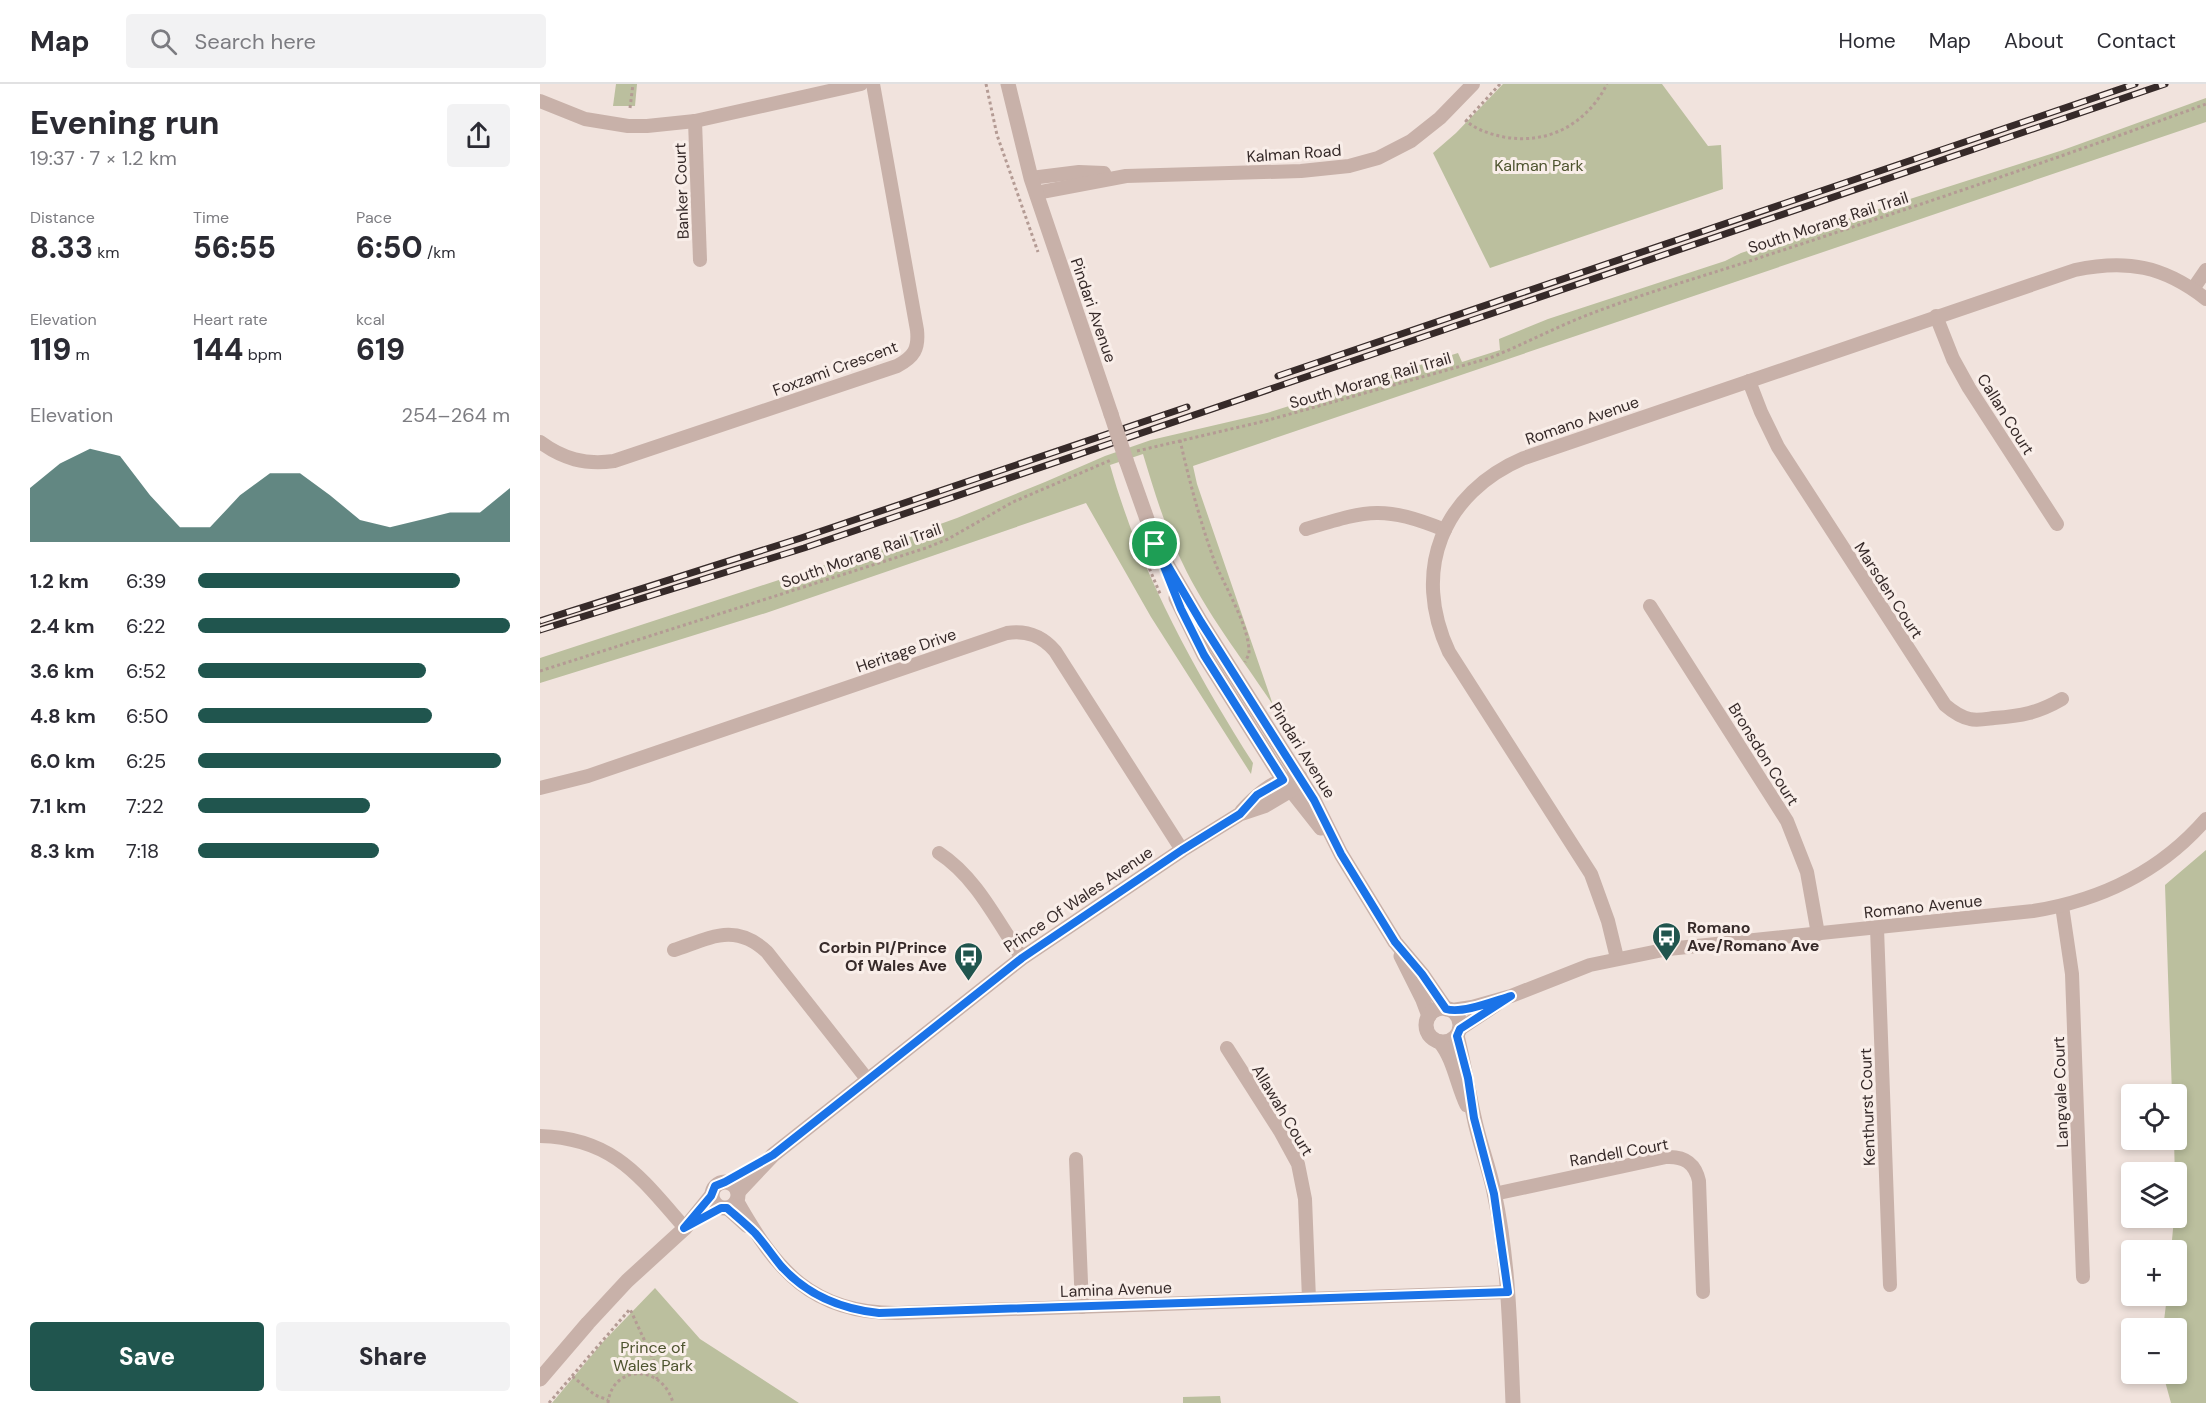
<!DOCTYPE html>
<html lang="en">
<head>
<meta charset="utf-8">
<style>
  body { margin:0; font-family:"DM Sans",sans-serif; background:#f2f2f3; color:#2b2b33; height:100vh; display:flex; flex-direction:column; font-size:22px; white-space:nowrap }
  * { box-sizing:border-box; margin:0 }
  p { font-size:20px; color:#7c7c81 }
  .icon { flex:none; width:33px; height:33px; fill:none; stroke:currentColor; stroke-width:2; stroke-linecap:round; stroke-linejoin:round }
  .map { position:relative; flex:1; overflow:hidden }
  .details { display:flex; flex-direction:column; background:#fff; width:540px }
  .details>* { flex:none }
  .controls { position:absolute; left:1581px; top:1000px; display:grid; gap:12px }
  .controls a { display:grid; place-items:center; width:66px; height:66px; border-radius:6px; background:#fff; box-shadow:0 3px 9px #0003; font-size:30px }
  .pin { position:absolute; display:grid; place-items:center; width:51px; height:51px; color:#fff; margin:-26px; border:3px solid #fff; border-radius:50%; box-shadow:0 2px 6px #0007 }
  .round { display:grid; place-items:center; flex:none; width:63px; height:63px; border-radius:6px; background:#f2f2f3 }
  .summary { display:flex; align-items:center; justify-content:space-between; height:102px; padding:0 30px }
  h1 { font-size:33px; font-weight:800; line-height:45px }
  .figures { display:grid; grid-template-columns:repeat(3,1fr); gap:9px; height:102px; padding:6px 30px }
  .figures div { display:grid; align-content:center }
  .figures b { font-size:30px; font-weight:800 }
  .figures small { font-size:16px; font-weight:400 }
  .figures p { font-size:16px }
  .chart { height:168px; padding:12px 30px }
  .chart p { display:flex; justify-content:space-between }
  .chart svg { width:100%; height:108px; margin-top:6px; fill:#20554e; opacity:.7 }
  .button { display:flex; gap:12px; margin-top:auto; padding:12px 30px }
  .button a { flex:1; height:69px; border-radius:6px; background:#20554e; color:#fff; font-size:24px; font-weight:800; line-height:69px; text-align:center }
  .button a+a { background:#f2f2f3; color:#2b2b33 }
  ul { padding:0 30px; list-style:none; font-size:20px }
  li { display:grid; grid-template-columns:96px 72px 1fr; align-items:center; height:45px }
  li i { height:15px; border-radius:8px; background:#20554e }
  header { display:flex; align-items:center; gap:36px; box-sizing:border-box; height:84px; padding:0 30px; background:#fff; border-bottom:2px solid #e1e1e2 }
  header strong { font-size:28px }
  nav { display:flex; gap:33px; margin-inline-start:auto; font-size:21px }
  .search { width:420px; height:54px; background:#f2f2f3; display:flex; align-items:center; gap:15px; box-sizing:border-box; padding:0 21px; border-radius:6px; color:#7c7c81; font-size:22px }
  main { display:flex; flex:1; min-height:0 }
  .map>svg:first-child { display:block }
  .green { fill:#bbbf9e }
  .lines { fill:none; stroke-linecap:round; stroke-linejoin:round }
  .path { stroke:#b49b94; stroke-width:3; stroke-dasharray:3 3; stroke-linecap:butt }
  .minor { stroke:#c8b1a9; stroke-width:14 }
  .tertiary { stroke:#c8b1a9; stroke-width:15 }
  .rail-casing { stroke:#362a29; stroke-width:7 }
  .rail { stroke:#f9eee9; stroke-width:4.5; stroke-dasharray:14; stroke-linecap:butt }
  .tertiary-bridge { stroke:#c8b1a9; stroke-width:15 }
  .route-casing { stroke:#fff; stroke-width:12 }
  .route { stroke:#1a73e8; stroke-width:8 }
  .labels { text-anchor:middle; stroke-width:6; stroke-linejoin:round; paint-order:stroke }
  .street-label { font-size:16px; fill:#362a29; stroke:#f9eee9 }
  .park-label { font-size:16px; fill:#4d532e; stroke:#f9eee9 }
  .poi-label { font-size:16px; font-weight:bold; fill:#362a29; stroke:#f9eee9; text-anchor:start }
</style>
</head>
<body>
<header>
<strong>Map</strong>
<div class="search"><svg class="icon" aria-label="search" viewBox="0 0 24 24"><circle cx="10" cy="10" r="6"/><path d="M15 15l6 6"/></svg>Search here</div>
<nav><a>Home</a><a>Map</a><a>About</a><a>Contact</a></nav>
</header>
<main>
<section class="details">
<div class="summary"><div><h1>Evening run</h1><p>19:37 · 7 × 1.2 km</p></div><a class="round"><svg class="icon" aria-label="share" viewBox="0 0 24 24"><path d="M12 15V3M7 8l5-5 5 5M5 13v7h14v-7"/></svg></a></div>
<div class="figures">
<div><p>Distance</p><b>8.33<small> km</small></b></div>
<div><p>Time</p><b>56:55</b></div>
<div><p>Pace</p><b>6:50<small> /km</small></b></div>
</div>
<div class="figures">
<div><p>Elevation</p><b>119<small> m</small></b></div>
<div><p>Heart rate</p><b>144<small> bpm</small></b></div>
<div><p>kcal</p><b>619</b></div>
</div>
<div class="chart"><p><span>Elevation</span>254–264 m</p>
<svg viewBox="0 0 160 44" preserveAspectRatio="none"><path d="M0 44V22L10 12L20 6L30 9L40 25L50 38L60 38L70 25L80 16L90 16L100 25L110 35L120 38L130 35L140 32L150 32L160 22V44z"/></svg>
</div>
<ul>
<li><b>1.2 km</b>6:39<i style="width:84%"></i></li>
<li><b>2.4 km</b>6:22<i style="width:100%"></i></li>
<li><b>3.6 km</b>6:52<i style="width:73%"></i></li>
<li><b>4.8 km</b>6:50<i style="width:75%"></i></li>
<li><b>6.0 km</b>6:25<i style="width:97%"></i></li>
<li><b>7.1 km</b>7:22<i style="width:55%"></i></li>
<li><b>8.3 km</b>7:18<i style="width:58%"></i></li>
</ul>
<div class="button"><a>Save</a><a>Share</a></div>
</section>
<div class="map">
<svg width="1666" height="1319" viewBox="0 0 1666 1319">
  <rect width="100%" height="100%" fill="#f1e3dd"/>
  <g class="green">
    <path d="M76 0H97L95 22H73Z"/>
    <path d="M963 0H1122L1168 62 1181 61 1183 105 950 184 893 69 916 49Z"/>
    <path d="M1666 14V38L653 382 657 400 733 621C702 574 666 529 642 478 625 444 614 406 603 370L570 381C600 488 654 586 713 679L711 690 611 533 546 419 226 529 0 599V574L300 476 417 434 505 398 565 372 611 356 727 329 918 269 922 278 960 266 959 255 1008 235 1185 177 1201 169 1523 66Z"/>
    <path d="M1666 766V1319H1631L1623 1290H1636V1245H1623L1627 1212H1636V1167H1631L1634 1134H1636L1634 1056H1636V1011H1632L1625 801Z"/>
    <path d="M115 1204 160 1255 259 1319H12L62 1259Z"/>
    <path d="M680 1312 681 1319H643V1313Z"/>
  </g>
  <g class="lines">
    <g class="path">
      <path d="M446 0 457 51 498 168"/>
      <path d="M960 0 926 37C937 46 950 50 964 53 1008 61 1047 40 1067 0"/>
      <path d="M90 24 93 0"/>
      <path d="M640 356C649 396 660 437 674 476 684 502 710 542 709 570L705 578"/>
      <path d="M597 367 725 337 950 274C984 260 1016 243 1050 230 1110 207 1171 190 1231 170 1377 122 1522 73 1666 20"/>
      <path d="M607 479 621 512"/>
      <path d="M0 587 386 464 408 455 473 418 571 376"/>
      <path d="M32 1292 90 1225 114 1277 117 1295"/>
      <path d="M9 1319 32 1292 55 1311 68 1316"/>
      <path d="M68 1319C72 1280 123 1280 133 1319"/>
    </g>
    <g class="minor">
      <path d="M0 17 45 35 88 42H107L155 37 321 0"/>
      <path d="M155 37 160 176"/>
      <path d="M491 94 539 88 564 89"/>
      <path d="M496 109 586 92 761 87 809 82 838 74 871 57 900 34 933 0"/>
      <path d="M1653 205 1666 186"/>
      <path d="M1396 232 1413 275 1429 304 1517 440"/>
      <path d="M1209 297 1221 328 1238 363 1405 621C1412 627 1420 633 1430 635 1437 637 1446 635 1454 634 1481 632 1498 629 1522 615"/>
      <path d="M0 358C23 375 45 381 74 377L357 282C374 273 379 265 377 246L333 0"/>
      <path d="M766 445C829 426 842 421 905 446"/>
      <path d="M1110 522 1247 737 1267 788 1278 850"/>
      <path d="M0 704 48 692 467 549C487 546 502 552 515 567L642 766"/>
      <path d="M399 769C436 793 457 837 482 874"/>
      <path d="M1522 822 1532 890 1543 1193"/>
      <path d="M1337 844 1350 1201"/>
      <path d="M134 866C170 854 195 838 227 868L327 995"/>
      <path d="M1077 874 1068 837 1051 790 909 568C871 487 902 409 984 374L1535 186C1587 175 1624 182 1666 215"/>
      <path d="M912 926 932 923 971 912 1050 881 1128 865 1493 827C1562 816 1620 788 1666 735"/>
      <path d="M920 945 956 921"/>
      <path d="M687 964 740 1047 758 1080 765 1115 769 1215"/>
      <path d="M0 1052C74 1054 100 1093 145 1144"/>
      <path d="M536 1075 542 1223"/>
      <path d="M954 1110 1126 1073C1144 1072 1155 1079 1159 1097L1163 1208"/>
      <path d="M197 1117C236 1186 272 1230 358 1229L968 1208"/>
      <path d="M187 1124 207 1142"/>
    </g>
    <g class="tertiary">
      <path d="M468 0 491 94 571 330"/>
      <path d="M586 376 619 469"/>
      <path d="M615 460 661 538 774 716 801 770 855 858 882 890 906 925"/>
      <path d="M636 514 664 571 743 696 781 744"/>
      <path d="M702 727C715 713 731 698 751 694"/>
      <path d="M861 872 883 916 889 932"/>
      <circle cx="903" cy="941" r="17"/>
      <path d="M917 952C924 979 928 1006 934 1033 939 1058 949 1083 954 1108 969 1177 970 1249 973 1319"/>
      <path d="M900 958C914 975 917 1000 927 1021"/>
      <circle cx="185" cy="1111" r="13"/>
      <path d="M198 1108 233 1071 482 874 642 766 700 730 724 722 751 706 760 693"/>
      <path d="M0 1295 48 1239 87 1197 145 1144 171 1112"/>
    </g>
    <defs>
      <g id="rail">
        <path d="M738 292 1595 0"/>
        <path d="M0 537 261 454 647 323"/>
        <path d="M0 546 264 464 1625 0"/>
      </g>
    </defs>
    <use href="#rail" class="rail-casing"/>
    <use href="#rail" class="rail"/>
    <path class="tertiary-bridge" d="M571 330 586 376"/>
  </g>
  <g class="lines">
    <defs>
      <path id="route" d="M615 460 661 538 774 716 801 770 855 858 882 890 906 925C922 930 954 917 971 912L920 945 917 952 928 994 934 1034 954 1110 968 1208 339 1229C300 1225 267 1211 241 1182 232 1171 224 1159 215 1149 206 1140 196 1132 187 1124H181L144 1144 171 1112 175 1102 185 1098 233 1071 482 874 642 766 700 730 717 711 743 696 664 571 641 525Z"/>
    </defs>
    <use href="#route" class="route-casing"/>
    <use href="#route" class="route"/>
  </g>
  <defs>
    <symbol id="bus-pin" viewBox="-11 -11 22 30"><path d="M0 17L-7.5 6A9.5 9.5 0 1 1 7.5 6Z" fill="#20554e" stroke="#f9eee9"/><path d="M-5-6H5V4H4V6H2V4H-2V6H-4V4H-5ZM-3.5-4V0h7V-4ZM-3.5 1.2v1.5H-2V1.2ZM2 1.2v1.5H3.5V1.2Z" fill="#fff"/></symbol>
  </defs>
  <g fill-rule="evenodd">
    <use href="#bus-pin" x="1110" y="836" width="33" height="45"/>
    <use href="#bus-pin" x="412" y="856" width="33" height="45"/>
  </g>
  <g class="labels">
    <g class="street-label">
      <text transform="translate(754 69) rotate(-4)" y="6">Kalman Road</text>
      <text transform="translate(141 107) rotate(-92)" y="6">Banker Court</text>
      <text transform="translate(1288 138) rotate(-18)" y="6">South Morang Rail Trail</text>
      <text transform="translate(554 226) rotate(71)" y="6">Pindari Avenue</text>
      <text transform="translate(295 284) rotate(-20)" y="6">Foxzami Crescent</text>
      <text transform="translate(830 296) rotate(-16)" y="6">South Morang Rail Trail</text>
      <text transform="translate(1466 330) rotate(58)" y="6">Callan Court</text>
      <text transform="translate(1042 336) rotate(-19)" y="6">Romano Avenue</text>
      <text transform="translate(321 471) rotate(-19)" y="6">South Morang Rail Trail</text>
      <text transform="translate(1349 506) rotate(57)" y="6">Marsden Court</text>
      <text transform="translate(366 566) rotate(-19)" y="6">Heritage Drive</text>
      <text transform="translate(763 666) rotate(58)" y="6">Pindari Avenue</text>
      <text transform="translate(1224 670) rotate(58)" y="6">Bronsdon Court</text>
      <text transform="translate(538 815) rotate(-34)" y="6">Prince Of Wales Avenue</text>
      <text transform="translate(1383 822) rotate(-6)" y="6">Romano Avenue</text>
      <text transform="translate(1520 1008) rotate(-92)" y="6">Langvale Court</text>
      <text transform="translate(1327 1023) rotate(-92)" y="6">Kenthurst Court</text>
      <text transform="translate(743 1026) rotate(59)" y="6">Allawah Court</text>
      <text transform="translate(1079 1068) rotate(-10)" y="6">Randell Court</text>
      <text transform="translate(576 1205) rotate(-2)" y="6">Lamina Avenue</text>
    </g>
    <g class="park-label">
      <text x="999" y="87">Kalman Park</text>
      <text x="113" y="1269">Prince of<tspan x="113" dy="18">Wales Park</tspan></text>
    </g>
    <g class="poi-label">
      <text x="1147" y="849">Romano<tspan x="1147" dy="18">Ave/Romano Ave</tspan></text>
      <text x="407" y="869" text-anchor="end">Corbin Pl/Prince<tspan x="407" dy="18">Of Wales Ave</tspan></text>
    </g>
  </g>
</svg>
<div class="controls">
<a><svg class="icon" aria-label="locate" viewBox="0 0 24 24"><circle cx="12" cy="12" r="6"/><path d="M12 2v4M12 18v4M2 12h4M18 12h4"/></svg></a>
<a><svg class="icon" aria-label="layers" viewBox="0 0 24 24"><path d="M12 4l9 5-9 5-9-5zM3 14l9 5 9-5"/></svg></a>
<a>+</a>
<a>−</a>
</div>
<div class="pin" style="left:615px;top:460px;background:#1e9e55"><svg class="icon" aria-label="arrive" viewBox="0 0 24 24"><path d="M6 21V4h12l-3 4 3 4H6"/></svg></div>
</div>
</main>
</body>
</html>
